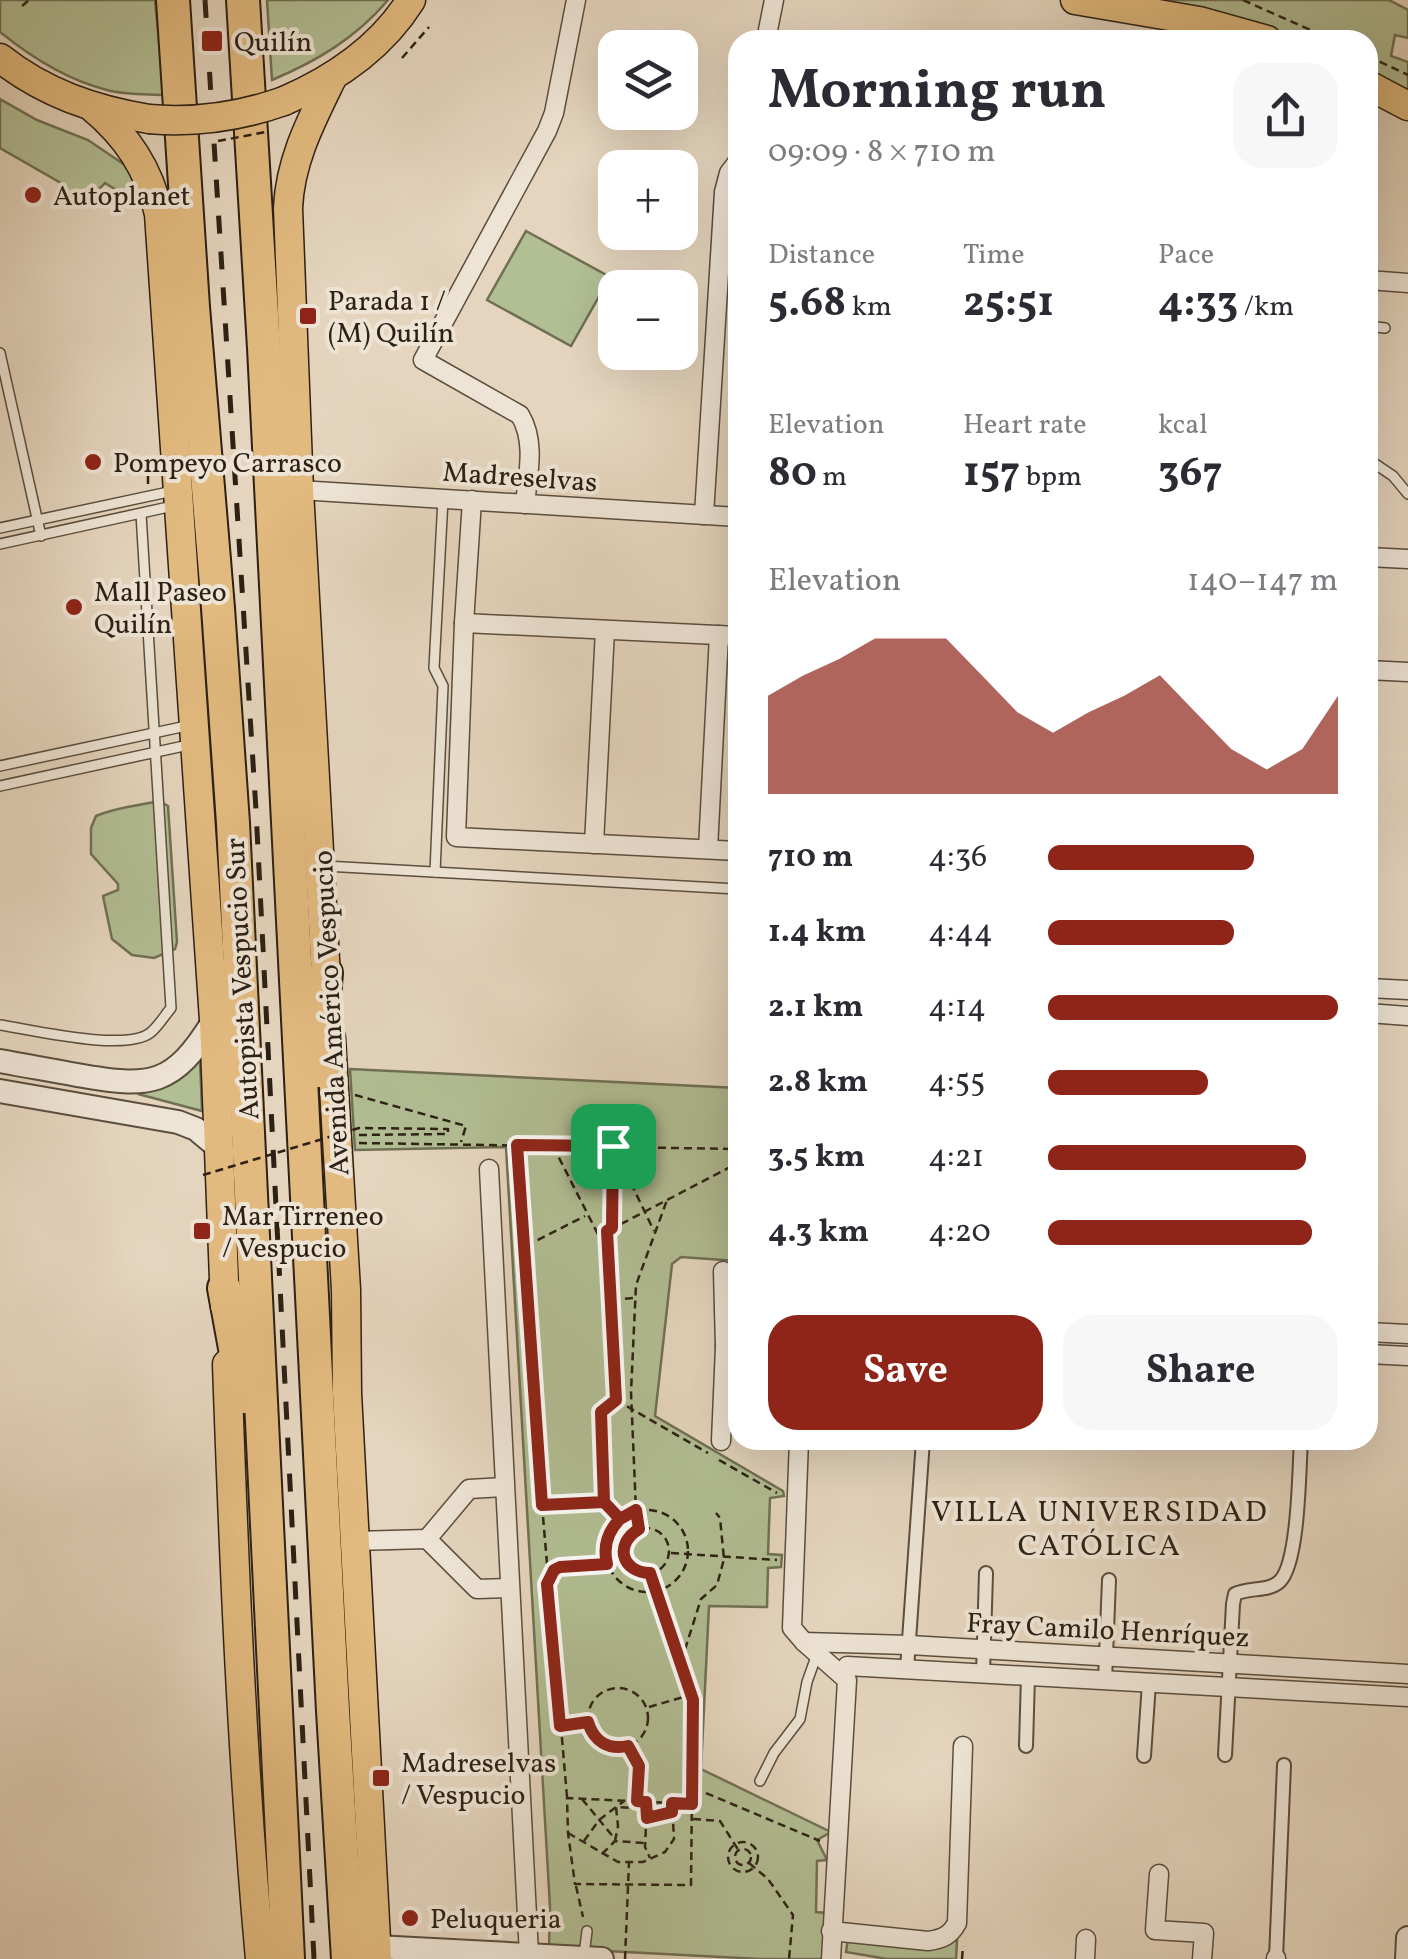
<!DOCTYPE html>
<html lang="en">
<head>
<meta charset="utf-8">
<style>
  body { margin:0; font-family:Vollkorn,serif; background:#f7f7f7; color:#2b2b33; height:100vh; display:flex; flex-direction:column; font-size:38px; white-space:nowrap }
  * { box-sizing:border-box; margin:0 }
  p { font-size:32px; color:#7c7c81 }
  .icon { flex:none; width:55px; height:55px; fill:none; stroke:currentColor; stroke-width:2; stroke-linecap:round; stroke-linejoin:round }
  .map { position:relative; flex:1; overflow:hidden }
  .side { position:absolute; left:728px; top:30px; width:650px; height:1420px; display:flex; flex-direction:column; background:#fff; border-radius:30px; box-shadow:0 10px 40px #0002 }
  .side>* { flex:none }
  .buttons { position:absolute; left:598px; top:30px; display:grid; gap:20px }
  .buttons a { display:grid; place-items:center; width:100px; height:100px; border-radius:20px; background:#fff; box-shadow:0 10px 40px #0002; font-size:50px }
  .pin { position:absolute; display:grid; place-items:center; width:85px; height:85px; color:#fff; margin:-42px; border-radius:20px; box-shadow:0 5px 15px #0006 }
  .round { display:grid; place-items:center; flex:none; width:105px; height:105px; border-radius:30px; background:#f7f7f7 }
  .head { display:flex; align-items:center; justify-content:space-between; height:170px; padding:0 40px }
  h1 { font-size:55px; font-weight:700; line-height:75px }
  .stats { display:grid; grid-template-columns:repeat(3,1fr); gap:15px; height:170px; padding:10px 40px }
  .stats div { display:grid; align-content:center }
  .stats b { font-size:42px; font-weight:700 }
  .stats small { font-size:28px; font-weight:400 }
  .stats p { font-size:28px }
  .chart { height:280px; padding:20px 40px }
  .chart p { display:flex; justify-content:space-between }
  .chart svg { width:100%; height:180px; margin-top:10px; fill:#8f2418; opacity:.7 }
  .primary-button { display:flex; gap:20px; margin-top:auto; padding:20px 40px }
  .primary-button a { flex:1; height:115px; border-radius:30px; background:#8f2418; color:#fff; font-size:40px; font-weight:700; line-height:115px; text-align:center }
  .primary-button a+a { background:#f7f7f7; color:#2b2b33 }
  ul { padding:0 40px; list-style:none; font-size:32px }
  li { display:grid; grid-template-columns:160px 120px 1fr; align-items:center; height:75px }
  li i { height:25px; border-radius:12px; background:#8f2418 }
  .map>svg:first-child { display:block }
  .green { fill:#b2be94; stroke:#707054; stroke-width:2.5 }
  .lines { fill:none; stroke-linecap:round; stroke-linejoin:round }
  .service-casing { stroke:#5b4e3e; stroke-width:12 }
  .pedestrian-casing { stroke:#5b4e3e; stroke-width:16 }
  .minor-casing { stroke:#5b4e3e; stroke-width:21 }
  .tertiary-casing { stroke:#5b4e3e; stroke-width:26 }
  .primary-casing { stroke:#2d2114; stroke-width:31 }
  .motorway-casing { stroke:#2d2114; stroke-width:36 }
  .path { stroke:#2d2114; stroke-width:2.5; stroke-dasharray:8 5; stroke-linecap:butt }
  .service { stroke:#eee4d5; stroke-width:9 }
  .pedestrian { stroke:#eee4d5; stroke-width:12 }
  .minor { stroke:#eee4d5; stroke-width:18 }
  .tertiary { stroke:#eee4d5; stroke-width:22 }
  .primary { stroke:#e2ba7f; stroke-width:28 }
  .motorway { stroke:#e2ba7f; stroke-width:32 }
  .rail { stroke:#2d2114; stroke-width:5; stroke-dasharray:18 18; stroke-linecap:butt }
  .primary-bridge-casing { stroke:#2d2114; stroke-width:31; stroke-linecap:butt }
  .path-bridge { stroke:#2d2114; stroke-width:2.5; stroke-dasharray:8 5; stroke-linecap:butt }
  .primary-bridge { stroke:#e2ba7f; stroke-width:28 }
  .route-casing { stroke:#fff; stroke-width:20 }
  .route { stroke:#8f2418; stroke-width:12 }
  .poi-dot { fill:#8f2418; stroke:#eee4d5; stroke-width:4 }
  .labels { text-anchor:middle; stroke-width:8; stroke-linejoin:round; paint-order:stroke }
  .poi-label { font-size:28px; fill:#2d2114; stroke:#eee4d5; text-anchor:start }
  .street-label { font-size:28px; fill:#2d2114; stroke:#eee4d5 }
  .neighbourhood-label { font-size:30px; letter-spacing:2.5px; fill:#2d2114; stroke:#eee4d5 }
</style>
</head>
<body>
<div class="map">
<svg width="1408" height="1959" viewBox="0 0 1408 1959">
  <rect width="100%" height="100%" fill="#e5d5be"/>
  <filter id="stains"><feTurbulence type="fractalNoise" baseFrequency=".002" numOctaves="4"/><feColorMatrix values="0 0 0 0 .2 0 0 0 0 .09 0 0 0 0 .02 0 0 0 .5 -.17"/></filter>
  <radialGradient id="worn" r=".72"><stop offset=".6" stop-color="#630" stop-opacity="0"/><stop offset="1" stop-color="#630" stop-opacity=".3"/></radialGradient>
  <g class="green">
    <path d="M0 0H155L164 95C146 94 125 95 107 90 67 80 32 58 0 32Z"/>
    <path d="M267 0H388C356 38 317 61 272 80Z"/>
    <path d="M1138 0H1389L1408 10V38L1395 35 1391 56 1408 62V93L1368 73V40H1296L1277 31Z"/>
    <path d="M0 99 37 120 88 140 125 165 137 187 142 206 105 183 97 191 60 199 66 186 0 148Z"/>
    <path d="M526 231 610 277 571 346 487 300Z"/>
    <path d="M159 801 168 806 177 942 175 949 154 958 132 955 112 939 103 896 118 890V884L91 854V828L96 816C116 807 137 806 159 801Z"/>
    <path d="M200 1059 202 1111 138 1094C164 1088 182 1080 200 1059Z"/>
    <path d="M350 1069 737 1088V1261L681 1257 672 1264 655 1416 783 1491 784 1496 770 1498 768 1554 782 1555 781 1567 768 1568 767 1607 709 1606 701 1769 831 1832 817 1840 827 1860 817 1861 816 1912 826 1913 825 1945 822 1959H760L549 1948 550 1907 506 1147 355 1150Z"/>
    <path d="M848 1937 957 1940 956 1959H887L846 1952Z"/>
  </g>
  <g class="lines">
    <defs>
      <g id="service">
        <path d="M1368 326 1385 328"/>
        <path d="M0 353 41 536"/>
        <path d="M1368 459 1393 476 1408 494"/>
        <path d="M0 528 173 491"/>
        <path d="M0 544 173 506"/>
        <path d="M0 766 191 725"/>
        <path d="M0 786 193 744"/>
        <path d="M325 866 737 889"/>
        <path d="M435 872 443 686 434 668 443 499"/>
        <path d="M0 1025C33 1030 125 1052 150 1033 158 1027 165 1015 171 1008L141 514"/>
        <path d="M760 1781 774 1753 800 1719 807 1682 817 1654"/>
        <path d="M584 1955 587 1931"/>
      </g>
      <g id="pedestrian">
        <path d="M907 1669 923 1440"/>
        <path d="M983 1673 986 1573"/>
        <path d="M1105 1680 1109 1580"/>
        <path d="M1026 1746 1028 1676"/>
        <path d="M1225 1755 1233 1604 1235 1594C1249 1587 1269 1592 1280 1581 1299 1562 1299 1469 1301 1440"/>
        <path d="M1144 1756 1149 1683"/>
        <path d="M1276 1958 1284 1765"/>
      </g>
      <g id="minor">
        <path d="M766 40 774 0"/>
        <path d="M1368 280 1408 283"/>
        <path d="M299 490 738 517"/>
        <path d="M472 500 464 623 456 837 738 851"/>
        <path d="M525 504C528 474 536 442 520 415L423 360 547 131 554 113 576 0"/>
        <path d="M704 515 724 192 729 173 738 161"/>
        <path d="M1368 557 1408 559"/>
        <path d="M464 623 738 636"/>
        <path d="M1368 670 1408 672"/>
        <path d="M594 844 605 630"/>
        <path d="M708 849 719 635"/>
        <path d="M1368 988 1408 990"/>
        <path d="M1368 1013 1408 1016"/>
        <path d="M489 1169 529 1955"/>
        <path d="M723 1271 725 1347"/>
        <path d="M1368 1332 1408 1334"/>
        <path d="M1368 1354 1408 1356"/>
        <path d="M799 1440 792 1628 804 1642 847 1680 831 1959"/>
        <path d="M721 1441 725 1347 738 1348"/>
        <path d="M427 1539 469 1489 504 1487"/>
        <path d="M355 1541 427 1539 477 1589 509 1588"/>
        <path d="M804 1642 909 1645 1408 1674"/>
        <path d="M847 1666 1408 1697"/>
        <path d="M1159 1874 1155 1930 1204 1933 1202 1959"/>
        <path d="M831 1931 928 1941C942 1939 950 1936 957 1923L963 1746"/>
        <path d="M1085 1959 1086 1939"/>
        <path d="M1276 1959V1958"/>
      </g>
      <g id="tertiary">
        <path d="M0 1061C26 1066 51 1070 77 1075 151 1088 173 1087 214 1020"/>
        <path d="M0 1091 178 1122 196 1129 220 1149"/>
        <path d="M376 1947 602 1959"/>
        <path d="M1407 1959 1408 1938"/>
      </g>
      <g id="primary">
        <path d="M1075 0 1199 21 1267 40"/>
        <path d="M0 58C44 93 94 110 149 119"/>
        <path d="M1368 85 1408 106"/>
        <path d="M284 101C335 79 381 48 411 0"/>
        <path d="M92 107C127 136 149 169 159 214L214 1020 225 1306"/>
        <path d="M327 995 299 490 288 208C290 160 312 119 333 76"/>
        <path d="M331 1038 346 1290 347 1393 377 1959"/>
        <path d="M227 1364C234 1563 242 1761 260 1959"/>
      </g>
      <g id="motorway">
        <path d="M173 0 193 307 218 608 233 823 288 1959"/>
        <path d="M243 0 264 348 333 1711 348 1959"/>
        <path d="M318 1071 326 973"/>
        <path d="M224 1288 244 1397"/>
      </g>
    </defs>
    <use href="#service" class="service-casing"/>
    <use href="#pedestrian" class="pedestrian-casing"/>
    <use href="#minor" class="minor-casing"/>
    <use href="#tertiary" class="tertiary-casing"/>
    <use href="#primary" class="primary-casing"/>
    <use href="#motorway" class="motorway-casing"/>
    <g class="path">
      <path d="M1243 0 1333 40"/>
      <path d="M22 6 29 0"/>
      <path d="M1368 56 1408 75"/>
      <path d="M402 58 429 27"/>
      <path d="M148 484V476L153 469"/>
      <path d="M355 1095 466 1126 461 1142"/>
      <path d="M359 1143 738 1149"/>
      <path d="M553 1146 608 1254"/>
      <path d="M517 1148 541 1504"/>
      <path d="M614 1148 654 1231"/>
      <path d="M612 1228 613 1148"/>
      <path d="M607 1231 616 1400 708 1453"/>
      <path d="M598 1236 738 1163"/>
      <path d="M526 1246 585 1216"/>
      <path d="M612 1300 634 1298"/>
      <path d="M719 1460 777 1493"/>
      <path d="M604 1501 601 1412 615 1401"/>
      <circle cx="647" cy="1551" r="41"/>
      <circle cx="646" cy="1551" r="23"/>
      <path d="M639 1529 636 1511 631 1392 636 1285 667 1200"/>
      <path d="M671 1553 777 1560"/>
      <path d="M650 1573 693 1700 691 1885 575 1884 568 1833 567 1798 692 1804"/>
      <path d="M549 1579 553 1570 561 1567 607 1564 624 1560"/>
      <path d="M681 1662 701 1599 717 1585 724 1559 720 1518 716 1513"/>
      <circle cx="618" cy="1718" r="30"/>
      <path d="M649 1707 690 1695"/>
      <path d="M562 1725 588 1723"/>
      <path d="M628 1746 639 1767 637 1800"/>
      <path d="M694 1788 820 1841"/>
      <path d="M567 1797 542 1505 604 1502 620 1519"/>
      <path d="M582 1799 615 1839"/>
      <path d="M647 1803 645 1847 650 1858"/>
      <path d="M650 1818 671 1812"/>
      <path d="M693 1819 720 1821 739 1851"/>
      <path d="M568 1833 618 1862H643L665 1852 674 1839 672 1804"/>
      <path d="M584 1841 599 1820 624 1801"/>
      <path d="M615 1841 618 1826 616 1807 647 1809"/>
      <circle cx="743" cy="1857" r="15"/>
      <circle cx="743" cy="1857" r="8"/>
      <path d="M602 1854 615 1841 644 1843"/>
      <path d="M749 1863 768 1879 793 1915 789 1959"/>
      <path d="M576 1886 583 1917"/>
      <path d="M625 1959 629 1862"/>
      <path d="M962 1959 963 1946"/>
    </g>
    <use href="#service" class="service"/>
    <use href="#pedestrian" class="pedestrian"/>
    <use href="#minor" class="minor"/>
    <use href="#tertiary" class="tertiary"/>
    <use href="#primary" class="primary"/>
    <use href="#motorway" class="motorway"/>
    <path class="rail" d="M205 0 256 810 314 1959"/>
    <defs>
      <path id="primary-bridge" d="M149 119C196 123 239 117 284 101"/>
    </defs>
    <use href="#primary-bridge" class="primary-bridge-casing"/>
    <g class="path-bridge">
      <path d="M218 141 266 132"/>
      <path d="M203 1175 359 1128 448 1129V1134L357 1135"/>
    </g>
    <use href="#primary-bridge" class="primary-bridge"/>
  </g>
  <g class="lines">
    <defs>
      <path id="route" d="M613 1146 612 1228 607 1231 616 1400 601 1412 604 1502 620 1519C607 1532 603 1547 607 1564L560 1567 554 1570 547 1584 560 1726 588 1722C594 1742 609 1750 628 1746L639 1766 637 1801 646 1802 647 1818 672 1812V1803L692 1804 693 1700 650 1573C621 1572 614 1544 639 1529L636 1510 620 1519 604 1502 542 1505 517 1145 613 1146"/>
    </defs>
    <use href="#route" class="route-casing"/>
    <use href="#route" class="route"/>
  </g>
  <g class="poi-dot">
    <rect x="200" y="29" width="24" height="24" rx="5"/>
    <circle cx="33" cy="195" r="10"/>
    <rect x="298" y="306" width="20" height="20" rx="5"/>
    <circle cx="93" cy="462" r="10"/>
    <circle cx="74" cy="607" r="10"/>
    <rect x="192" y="1221" width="20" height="20" rx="5"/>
    <rect x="371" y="1768" width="20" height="20" rx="5"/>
    <circle cx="410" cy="1918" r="10"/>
  </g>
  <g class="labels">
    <g class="poi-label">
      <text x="234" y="51">Quilín</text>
      <text x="53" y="205">Autoplanet</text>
      <text x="328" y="310">Parada 1 /<tspan x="328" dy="32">(M) Quilín</tspan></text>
      <text x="113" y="472">Pompeyo Carrasco</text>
      <text x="94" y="601">Mall Paseo<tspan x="94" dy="32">Quilín</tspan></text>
      <text x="222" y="1225">Mar Tirreneo<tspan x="222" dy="32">/ Vespucio</tspan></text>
      <text x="401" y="1772">Madreselvas<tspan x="401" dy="32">/ Vespucio</tspan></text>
      <text x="430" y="1928">Peluqueria</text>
    </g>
    <g class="street-label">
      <text transform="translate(520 476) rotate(4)" y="10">Madreselvas</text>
      <text transform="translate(241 979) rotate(-93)" y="10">Autopista Vespucio Sur</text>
      <text transform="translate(330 1013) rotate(-93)" y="10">Avenida Américo Vespucio</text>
      <text transform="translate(1108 1629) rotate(3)" y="10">Fray Camilo Henríquez</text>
    </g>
    <g class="neighbourhood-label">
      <text x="1100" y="1521">VILLA UNIVERSIDAD<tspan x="1100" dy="34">CATÓLICA</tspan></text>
    </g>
  </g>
  <rect width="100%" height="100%" filter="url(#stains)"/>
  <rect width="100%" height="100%" fill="url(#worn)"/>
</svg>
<div class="buttons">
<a><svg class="icon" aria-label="layers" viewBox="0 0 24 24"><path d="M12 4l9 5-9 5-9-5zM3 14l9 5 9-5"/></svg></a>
<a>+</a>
<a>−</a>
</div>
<div class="pin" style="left:613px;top:1146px;background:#1e9e55"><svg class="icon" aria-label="arrive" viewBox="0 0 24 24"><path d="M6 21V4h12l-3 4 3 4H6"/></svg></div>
<section class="side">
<div class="head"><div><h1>Morning run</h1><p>09:09 · 8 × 710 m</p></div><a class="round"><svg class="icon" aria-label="share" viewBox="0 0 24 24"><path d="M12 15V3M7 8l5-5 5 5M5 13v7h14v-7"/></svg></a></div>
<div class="stats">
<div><p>Distance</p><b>5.68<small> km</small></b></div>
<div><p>Time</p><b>25:51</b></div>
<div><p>Pace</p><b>4:33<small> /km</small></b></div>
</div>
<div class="stats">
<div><p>Elevation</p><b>80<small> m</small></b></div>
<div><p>Heart rate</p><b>157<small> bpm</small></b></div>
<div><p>kcal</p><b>367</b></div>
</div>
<div class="chart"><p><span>Elevation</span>140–147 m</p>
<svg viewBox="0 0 160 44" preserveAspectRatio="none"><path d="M0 44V20L10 15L20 11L30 6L40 6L50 6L60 15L70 24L80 29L90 24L100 20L110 15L120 24L130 33L140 38L150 33L160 20V44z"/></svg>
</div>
<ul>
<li><b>710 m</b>4:36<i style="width:71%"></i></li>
<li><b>1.4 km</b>4:44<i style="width:64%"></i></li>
<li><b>2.1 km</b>4:14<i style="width:100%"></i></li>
<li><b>2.8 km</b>4:55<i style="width:55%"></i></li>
<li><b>3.5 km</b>4:21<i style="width:89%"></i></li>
<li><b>4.3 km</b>4:20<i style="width:91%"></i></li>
</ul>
<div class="primary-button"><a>Save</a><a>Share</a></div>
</section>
</div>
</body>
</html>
